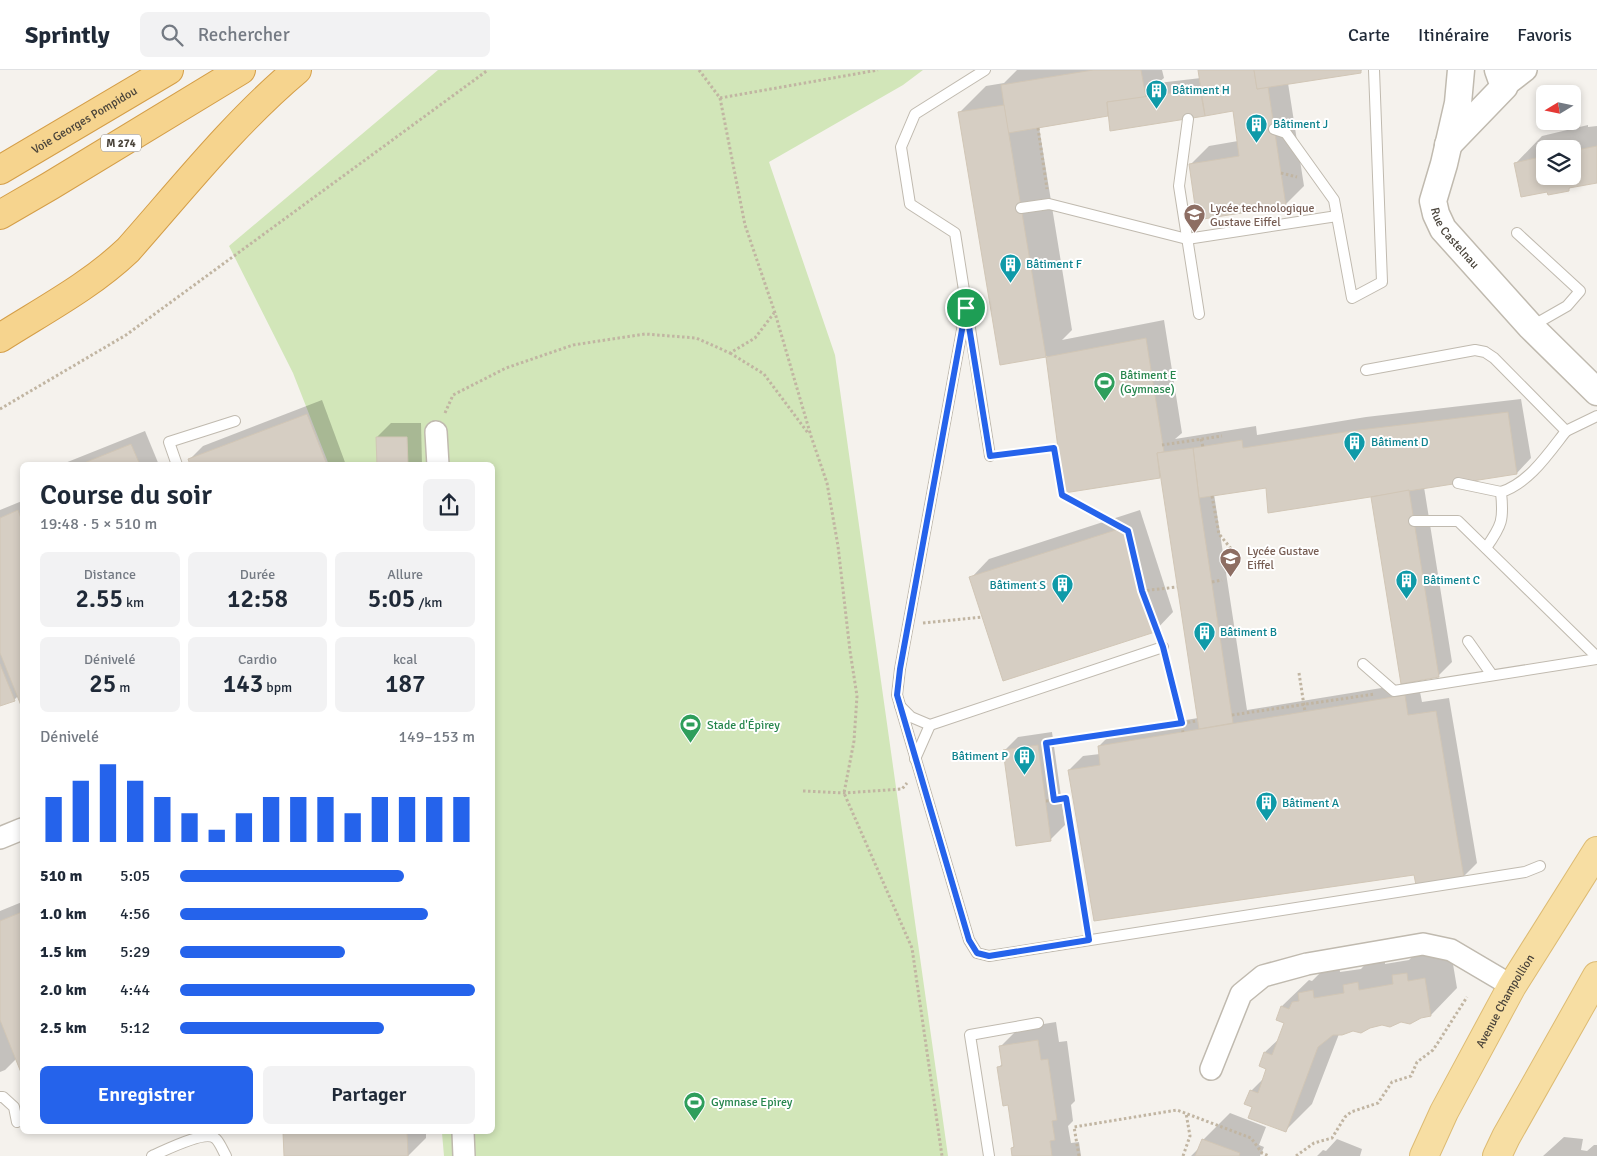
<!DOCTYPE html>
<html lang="fr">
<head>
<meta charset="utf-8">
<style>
  body { margin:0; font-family:Signika,sans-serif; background:#f2f2f3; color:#1f2937; height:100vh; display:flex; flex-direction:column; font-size:19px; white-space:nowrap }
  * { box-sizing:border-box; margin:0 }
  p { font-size:16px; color:#747a83 }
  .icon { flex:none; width:28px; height:28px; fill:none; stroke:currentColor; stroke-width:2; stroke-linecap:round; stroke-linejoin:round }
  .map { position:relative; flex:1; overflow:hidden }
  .drawer { position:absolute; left:20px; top:392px; width:475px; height:672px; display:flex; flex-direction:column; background:#fff; border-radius:8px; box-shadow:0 2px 8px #0003 }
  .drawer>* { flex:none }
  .needle { width:32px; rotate:260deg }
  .tools { position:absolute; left:1536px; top:15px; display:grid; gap:10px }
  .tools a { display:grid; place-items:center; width:45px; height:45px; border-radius:8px; background:#fff; box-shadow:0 2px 8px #0003; font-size:25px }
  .pin { position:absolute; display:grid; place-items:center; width:42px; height:42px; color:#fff; margin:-21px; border:2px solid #fff; border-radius:50%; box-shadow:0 1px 5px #0007 }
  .round { display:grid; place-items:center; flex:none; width:52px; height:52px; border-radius:8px; background:#f2f2f3 }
  .headline { display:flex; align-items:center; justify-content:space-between; height:85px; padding:0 20px }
  h1 { font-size:28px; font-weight:600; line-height:38px }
  .figures { display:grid; grid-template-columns:repeat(3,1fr); gap:8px; height:85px; padding:5px 20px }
  .figures div { display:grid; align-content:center; border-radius:8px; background:#f2f2f3; text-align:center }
  .figures b { font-size:25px; font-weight:600 }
  .figures small { font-size:14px; font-weight:400 }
  .figures p { font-size:14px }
  .chart { height:140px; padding:10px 20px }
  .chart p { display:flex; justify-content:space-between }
  .chart svg { width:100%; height:90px; margin-top:5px; stroke:#2563eb; stroke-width:6 }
  .action { display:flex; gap:10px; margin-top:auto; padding:10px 20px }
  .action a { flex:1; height:58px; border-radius:8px; background:#2563eb; color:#fff; font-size:20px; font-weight:600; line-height:58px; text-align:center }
  .action a+a { background:#f2f2f3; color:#1f2937 }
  ul { padding:0 20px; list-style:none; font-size:16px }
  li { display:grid; grid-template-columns:80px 60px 1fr; align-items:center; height:38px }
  li i { height:12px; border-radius:6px; background:#2563eb }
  header { display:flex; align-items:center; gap:30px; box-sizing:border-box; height:70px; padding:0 25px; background:#fff; border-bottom:1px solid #e0e1e3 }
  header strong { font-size:24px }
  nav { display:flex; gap:28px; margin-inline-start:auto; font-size:18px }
  .search { width:350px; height:45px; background:#f2f2f3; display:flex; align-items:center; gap:12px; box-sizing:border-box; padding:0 18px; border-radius:8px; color:#747a83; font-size:19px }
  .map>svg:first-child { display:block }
  .green { fill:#d2e6b9 }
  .shadow { fill:#0003; fill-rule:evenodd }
  .building { fill:#d6cec3; stroke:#d1c6b6 }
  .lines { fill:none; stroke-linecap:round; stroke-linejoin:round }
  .service-casing { stroke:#c0baaf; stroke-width:12 }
  .minor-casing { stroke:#c0baaf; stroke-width:24 }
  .tertiary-casing { stroke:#c0baaf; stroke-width:29 }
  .primary-casing { stroke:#ddbb73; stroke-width:30 }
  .trunk-casing { stroke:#d49e48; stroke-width:30 }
  .path { stroke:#c1b5a2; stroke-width:3; stroke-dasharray:2.5 2.5; stroke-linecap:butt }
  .service { stroke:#fff; stroke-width:10 }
  .minor { stroke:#fff; stroke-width:21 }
  .tertiary { stroke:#fff; stroke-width:26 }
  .primary { stroke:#f7dea3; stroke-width:28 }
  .trunk { stroke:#f6d48e; stroke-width:28 }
  .route-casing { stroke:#fff; stroke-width:10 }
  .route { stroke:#2563eb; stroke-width:6 }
  .labels { text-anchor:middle; stroke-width:4; stroke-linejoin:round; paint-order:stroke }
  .shield { fill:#fff; stroke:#807b75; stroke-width:1 }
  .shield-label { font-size:11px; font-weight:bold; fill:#49433a }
  .culture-label { font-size:12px; fill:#0d838f; stroke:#fff; text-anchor:start }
  .street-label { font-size:12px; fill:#49433a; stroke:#fff }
  .education-label { font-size:12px; fill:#785e54; stroke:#fff; text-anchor:start }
  .leisure-label { font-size:12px; fill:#27864d; stroke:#fff; text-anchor:start }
</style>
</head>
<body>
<header>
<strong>Sprintly</strong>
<div class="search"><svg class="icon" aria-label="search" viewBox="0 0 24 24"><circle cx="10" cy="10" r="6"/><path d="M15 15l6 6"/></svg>Rechercher</div>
<nav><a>Carte</a><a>Itinéraire</a><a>Favoris</a></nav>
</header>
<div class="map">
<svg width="1597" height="1086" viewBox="0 0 1597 1086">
  <rect width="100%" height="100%" fill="#f5f2ed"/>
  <path class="green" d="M438 0H923L903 15 769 92 835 285 948 1086H444L442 1063 492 1062V395H329L293 303 229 176Z"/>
  <g class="shadow">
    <path d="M1017 0H1162L1164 8 1158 13 1201 8 1200 0H1362L1360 2 1288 13 1304 116 1285 135 1190 95 1209 76 1238 71 1234 40 1111 59 1109 43 1107 45 1039 57 1072 260 1062 270 1164 250 1182 363 1175 369 1256 356 1257 365 1366 347 1521 329 1531 388 1517 403 1424 417 1452 592 1438 606 1402 612 1372 425 1267 416 1214 424 1247 640 1418 612 1422 632 1449 628 1477 793 1463 807 1415 803 1069 700 1083 686 1100 684 1099 676 1113 662 1198 648 1162 405 1160 407 1065 422 1047 286 1001 294 959 43 986 16 1004 13Z"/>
    <path d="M1588 55V57L1597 56V111L1572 116 1568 120 1516 93 1542 66ZM1545 79H1572V106H1545Z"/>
    <path d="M322 330 346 395H191L189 390 203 376Z"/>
    <path d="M391 353H421L422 395H379L377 367Z"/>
    <path d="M145 361 159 395H60Z"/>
    <path d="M22 431V634L19 625 14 630 0 635V440Z"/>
    <path d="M1140 440 1173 542 1155 561 971 508 989 489Z"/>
    <path d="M1052 662 1065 755 1051 769 1017 774 1004 681 1018 667Z"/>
    <path d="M22 832V1002L17 988 5 1000 0 1002V841Z"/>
    <path d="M1420 879 1451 882 1457 918 1431 945 1352 960 1339 964 1312 1034 1286 1060 1254 1037 1251 1021 1265 1007 1268 999 1260 995 1265 982 1280 968 1286 952 1278 949 1282 936 1309 910 1312 911 1326 897 1339 894 1340 902 1361 899 1371 888 1385 886V894L1409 890Z"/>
    <path d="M1056 952 1059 972 1067 971 1075 1031 1071 1035 1073 1051 1068 1056 1071 1073 1079 1072 1081 1086H1014L1012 1078 1015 1075 1009 1034 999 997 1003 993 1000 977 1019 958Z"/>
    <path d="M1230 1043 1266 1057 1259 1075 1264 1077 1260 1086H1191L1201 1076 1203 1070Z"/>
    <path d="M284 1062H426V1068L408 1086H285Z"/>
    <path d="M1564 1067 1583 1069 1581 1080 1587 1081 1594 1075H1597V1086H1543Z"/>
    <path d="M1337 1069 1362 1079 1360 1086H1317L1323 1080 1326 1081Z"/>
  </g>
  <g class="building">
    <path d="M1093 0H1141L1146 28 1107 32 1108 46 1008 63 1001 15Z"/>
    <path d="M1198 0H1254L1257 19 1268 17 1286 136 1197 150 1189 94 1239 86 1233 41 1205 46Z"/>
    <path d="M1254 0H1361V3L1257 19Z"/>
    <path d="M1200 19 1205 46 1110 61 1107 32Z"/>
    <path d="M1004 35 1046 287 1000 295 958 42Z"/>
    <path d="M1597 76V113L1569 118V121L1548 125 1547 122 1521 127 1514 93 1540 87V85L1545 84V106H1572V81Z"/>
    <path d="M1146 268 1164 382 1157 383 1160 408 1064 423 1046 287Z"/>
    <path d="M1508 342 1517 404 1268 443 1266 418 1199 428 1193 378 1242 370 1243 378 1351 361Z"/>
    <path d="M307 344 327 395H190L188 389Z"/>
    <path d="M376 367H407L408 395H377Z"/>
    <path d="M131 374 140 395H79Z"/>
    <path d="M1193 378 1199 428 1233 653 1199 659 1157 383Z"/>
    <path d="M1409 420 1439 607 1401 614 1371 427Z"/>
    <path d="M18 440 22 451V638L0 583V448Z"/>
    <path d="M1122 458 1155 562 1003 611 969 507Z"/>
    <path d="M0 594 15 631 0 636Z"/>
    <path d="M1405 625 1408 645 1436 641 1464 808 1416 815 1414 805 1094 851 1068 700 1100 695 1098 676Z"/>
    <path d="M1038 675 1051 771 1016 776 1003 680Z"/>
    <path d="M22 842V1005L0 950V851Z"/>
    <path d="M1407 903 1408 911 1425 908 1431 946 1421 948 1410 954 1401 952 1390 957 1382 955 1370 958 1361 963 1353 961 1342 965H1333L1318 977 1286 1062 1248 1048 1252 1037 1244 1034 1250 1020 1258 1023 1266 999 1259 996 1264 982 1272 985 1284 953 1276 950 1281 936 1289 939 1292 932 1299 931 1298 923 1313 920 1314 928 1344 923 1343 915 1358 912 1359 920 1393 914 1392 905Z"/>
    <path d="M1038 970 1041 990 1048 989 1057 1050 1052 1051 1055 1070 1050 1071 1052 1086H1012L1011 1078 1014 1077 1008 1035 1003 1036 997 997 1002 996 999 976Z"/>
    <path d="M283 1062H407L408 1086H284Z"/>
    <path d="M1202 1069 1240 1083 1239 1086H1195Z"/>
  </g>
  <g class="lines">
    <defs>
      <g id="service">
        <path d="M985 0 915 44 901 77 910 134 955 163 990 386"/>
        <path d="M1188 49 1179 116 1199 244"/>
        <path d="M1274 59 1286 63 1334 130 1352 228 1382 212 1374 0"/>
        <path d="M1021 138 1049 134 1187 169 1337 146"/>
        <path d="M1517 163 1580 221 1567 236 1532 256"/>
        <path d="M966 238 900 599 897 625 969 870 977 883 989 886 1525 802 1540 796"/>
        <path d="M1366 300 1475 280 1485 282 1494 288 1566 361 1597 346"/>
        <path d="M177 395 169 372 235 351"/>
        <path d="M1458 413 1501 422"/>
        <path d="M1414 451H1458L1597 587"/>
        <path d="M1486 478C1502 455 1504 450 1501 422 1529 413 1548 384 1566 361"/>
        <path d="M1468 571 1492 605"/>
        <path d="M1363 594 1394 621 1597 589"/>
        <path d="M900 636 911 647 930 655 1163 577"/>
        <path d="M915 689 930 655"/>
        <path d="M0 1027H3L14 1037 17 1052"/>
        <path d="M152 1086C164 1081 206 1059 216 1069 220 1073 223 1081 226 1086"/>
        <path d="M989 1086 970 965 1038 953"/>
      </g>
      <g id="minor">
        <path d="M1504 17 1526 0"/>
        <path d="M436 362 438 395"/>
        <path d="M0 768 22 759"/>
        <path d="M1211 999 1241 924 1263 906 1307 894 1423 874 1451 880 1512 916"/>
        <path d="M463 1062 464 1086"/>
      </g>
      <g id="tertiary">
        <path id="s1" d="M1461 0 1458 33 1444 94 1433 131 1436 144 1443 159 1531 257 1597 322"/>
        <path d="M1448 75 1504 17 1498 0"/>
      </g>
      <g id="primary">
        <path id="s2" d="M1424 1086 1444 1042 1512 916 1597 781"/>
        <path d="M1497 1086 1506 1067 1597 906"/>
      </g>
      <g id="trunk">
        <path id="s3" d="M0 100 169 0"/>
        <path d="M0 145 50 116 241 0"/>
        <path d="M0 268C44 240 90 216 128 180 182 119 234 53 297 0"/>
      </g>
    </defs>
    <use href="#service" class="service-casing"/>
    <use href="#minor" class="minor-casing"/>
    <use href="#tertiary" class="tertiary-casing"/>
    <use href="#primary" class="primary-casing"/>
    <use href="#trunk" class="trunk-casing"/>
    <g class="path">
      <path d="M699 0 720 28 745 155 775 243 811 366 827 413 838 476 850 581 857 626 854 671 844 723 912 878 942 1086"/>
      <path d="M720 28 878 0"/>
      <path d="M1038 58 1047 119"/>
      <path d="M1281 103 1297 107"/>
      <path d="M730 283 764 304 808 363"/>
      <path d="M0 339 126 265 488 0"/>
      <path d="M445 343 453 325 506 298 573 275 645 264 696 268 730 283 755 268 774 243"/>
      <path d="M1201 369 1203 377"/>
      <path d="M1162 375 1222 366"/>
      <path d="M1004 384 1054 378 1062 425 1128 461 1142 521 1158 564"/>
      <path d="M1212 426 1219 464 1233 481"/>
      <path d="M1212 512 1222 510"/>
      <path d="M1142 521 1177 517"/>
      <path d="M923 553 982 547"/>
      <path d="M1167 592 1183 662"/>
      <path d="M1299 603 1305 642"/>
      <path d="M1232 645 1375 624"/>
      <path d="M803 721 844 723 902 719 907 713"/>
      <path d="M1055 730 1066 728 1087 855"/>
      <path d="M1046 731 1055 730 1046 673 1197 651"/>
      <path d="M1079 1086 1074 1057 1177 1040 1251 1068 1262 1083 1269 1086"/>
      <path d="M1183 1086 1190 1066 1186 1043"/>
      <path d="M1296 1086 1314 1073 1332 1068 1345 1047 1351 1042 1378 1033 1392 1012 1411 1006 1417 992 1433 980 1439 971 1467 927"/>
    </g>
    <use href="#service" class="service"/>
    <use href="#minor" class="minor"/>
    <use href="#tertiary" class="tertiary"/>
    <use href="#primary" class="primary"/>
    <use href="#trunk" class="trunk"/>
  </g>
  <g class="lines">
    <defs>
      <path id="route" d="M966 238 990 386 1054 378 1062 425 1128 461 1142 521 1163 577 1182 653 1046 673 1054 730 1066 728 1089 870 989 886 977 883 969 870 897 625 900 599Z"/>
    </defs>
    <use href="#route" class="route-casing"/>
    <use href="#route" class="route"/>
  </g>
  <defs>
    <symbol id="building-pin" viewBox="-11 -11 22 30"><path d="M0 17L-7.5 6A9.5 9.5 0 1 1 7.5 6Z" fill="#0f9aa8" stroke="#fff"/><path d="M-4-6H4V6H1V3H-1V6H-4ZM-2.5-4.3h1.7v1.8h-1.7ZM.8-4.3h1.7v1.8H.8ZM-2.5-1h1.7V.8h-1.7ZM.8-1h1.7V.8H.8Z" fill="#fff"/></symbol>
    <symbol id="school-pin" viewBox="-11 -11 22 30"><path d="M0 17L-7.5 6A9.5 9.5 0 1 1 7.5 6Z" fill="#8d6e63" stroke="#fff"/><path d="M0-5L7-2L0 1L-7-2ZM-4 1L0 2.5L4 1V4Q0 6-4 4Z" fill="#fff"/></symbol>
    <symbol id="stadium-pin" viewBox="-11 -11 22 30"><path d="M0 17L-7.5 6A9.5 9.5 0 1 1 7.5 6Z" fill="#2e9e5b" stroke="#fff"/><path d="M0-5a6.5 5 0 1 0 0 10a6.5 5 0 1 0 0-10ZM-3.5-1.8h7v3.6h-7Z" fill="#fff"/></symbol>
  </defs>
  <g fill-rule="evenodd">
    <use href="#building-pin" x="1144" y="8" width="25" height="34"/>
    <use href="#building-pin" x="1244" y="42" width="25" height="34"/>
    <use href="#school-pin" x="1182" y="132" width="25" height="34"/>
    <use href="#building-pin" x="998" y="182" width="25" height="34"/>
    <use href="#stadium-pin" x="1092" y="300" width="25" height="34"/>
    <use href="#building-pin" x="1342" y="360" width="25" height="34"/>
    <use href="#school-pin" x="1218" y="476" width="25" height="34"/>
    <use href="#building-pin" x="1394" y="498" width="25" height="34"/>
    <use href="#building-pin" x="1050" y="502" width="25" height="34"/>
    <use href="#building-pin" x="1192" y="550" width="25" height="34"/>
    <use href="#stadium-pin" x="678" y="642" width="25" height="34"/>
    <use href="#building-pin" x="1012" y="674" width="25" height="34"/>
    <use href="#building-pin" x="1254" y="720" width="25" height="34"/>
    <use href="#stadium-pin" x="682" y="1020" width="25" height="34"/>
  </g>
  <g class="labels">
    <rect class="shield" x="101" y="64.5" width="40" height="17" rx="4"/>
    <g class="shield-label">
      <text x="121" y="77">M 274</text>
    </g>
    <g class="culture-label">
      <text x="1172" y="24">Bâtiment H</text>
      <text x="1273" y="58">Bâtiment J</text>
      <text x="1026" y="198">Bâtiment F</text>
      <text x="1371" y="376">Bâtiment D</text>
      <text x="1423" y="514">Bâtiment C</text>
      <text x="1046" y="519" text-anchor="end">Bâtiment S</text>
      <text x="1220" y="566">Bâtiment B</text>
      <text x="1008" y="690" text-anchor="end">Bâtiment P</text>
      <text x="1282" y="737">Bâtiment A</text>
    </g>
    <g class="street-label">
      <text dy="4" stroke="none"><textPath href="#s3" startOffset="98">Voie Georges Pompidou</textPath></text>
      <text dy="4" stroke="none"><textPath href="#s1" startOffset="178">Rue Castelnau</textPath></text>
      <text dy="4" stroke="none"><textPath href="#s2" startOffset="175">Avenue Champollion</textPath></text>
    </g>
    <g class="education-label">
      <text x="1210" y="142">Lycée technologique<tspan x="1210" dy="14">Gustave Eiffel</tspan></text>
      <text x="1247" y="485">Lycée Gustave<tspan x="1247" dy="14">Eiffel</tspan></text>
    </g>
    <g class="leisure-label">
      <text x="1120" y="309">Bâtiment E<tspan x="1120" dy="14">(Gymnase)</tspan></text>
      <text x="707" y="659">Stade d'Épirey</text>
      <text x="711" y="1036">Gymnase Epirey</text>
    </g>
  </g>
</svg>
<div class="tools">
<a><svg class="needle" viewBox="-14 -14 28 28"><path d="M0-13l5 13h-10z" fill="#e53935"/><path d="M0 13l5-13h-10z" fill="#747a83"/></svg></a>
<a><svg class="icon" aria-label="layers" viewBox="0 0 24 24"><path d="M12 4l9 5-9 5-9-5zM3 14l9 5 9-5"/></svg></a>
</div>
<div class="pin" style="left:966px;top:238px;background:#1e9e55"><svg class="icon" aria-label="arrive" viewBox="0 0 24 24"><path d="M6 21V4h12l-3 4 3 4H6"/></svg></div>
<section class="drawer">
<div class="headline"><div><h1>Course du soir</h1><p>19:48 · 5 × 510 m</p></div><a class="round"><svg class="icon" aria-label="share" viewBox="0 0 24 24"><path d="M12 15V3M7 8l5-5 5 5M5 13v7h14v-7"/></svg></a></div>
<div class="figures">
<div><p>Distance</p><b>2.55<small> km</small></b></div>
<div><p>Durée</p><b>12:58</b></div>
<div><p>Allure</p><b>5:05<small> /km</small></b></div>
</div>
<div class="figures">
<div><p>Dénivelé</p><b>25<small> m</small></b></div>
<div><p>Cardio</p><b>143<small> bpm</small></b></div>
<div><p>kcal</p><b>187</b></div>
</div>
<div class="chart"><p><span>Dénivelé</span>149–153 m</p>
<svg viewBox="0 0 160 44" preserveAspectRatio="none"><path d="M5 44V22M15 44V14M25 44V6M35 44V14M45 44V22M55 44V30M65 44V38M75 44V30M85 44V22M95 44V22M105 44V22M115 44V30M125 44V22M135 44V22M145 44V22M155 44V22"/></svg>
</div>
<ul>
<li><b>510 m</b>5:05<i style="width:76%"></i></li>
<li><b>1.0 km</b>4:56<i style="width:84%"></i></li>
<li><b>1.5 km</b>5:29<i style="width:56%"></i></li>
<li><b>2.0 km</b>4:44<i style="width:100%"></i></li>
<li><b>2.5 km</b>5:12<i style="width:69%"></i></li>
</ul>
<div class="action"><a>Enregistrer</a><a>Partager</a></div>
</section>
</div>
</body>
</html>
